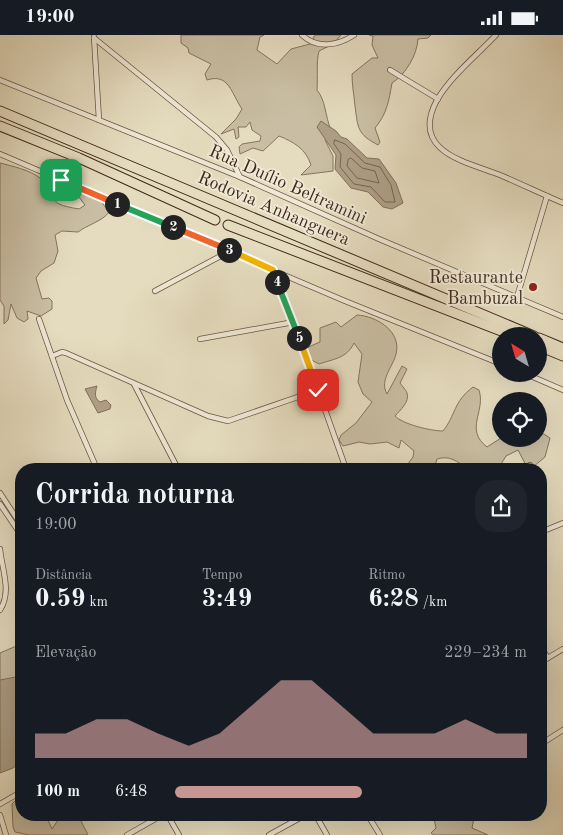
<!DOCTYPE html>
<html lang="pt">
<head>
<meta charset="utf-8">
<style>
  body { margin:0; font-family:"Old Standard TT",serif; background:#20242c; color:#f1f3f6; height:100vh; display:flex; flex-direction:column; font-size:19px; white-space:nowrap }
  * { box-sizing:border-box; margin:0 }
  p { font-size:16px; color:#9ea1a6 }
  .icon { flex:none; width:28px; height:28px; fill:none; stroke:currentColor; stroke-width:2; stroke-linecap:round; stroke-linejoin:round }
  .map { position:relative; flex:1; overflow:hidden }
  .side { position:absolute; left:15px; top:428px; width:532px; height:358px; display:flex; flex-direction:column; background:#171b24; border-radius:20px; box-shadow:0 5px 20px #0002 }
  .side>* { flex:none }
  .needle { width:32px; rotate:323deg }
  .tools { position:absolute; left:492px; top:292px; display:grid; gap:10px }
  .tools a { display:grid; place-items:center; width:55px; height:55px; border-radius:50%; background:#171b24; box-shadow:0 5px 20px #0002; font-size:25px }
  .pin { position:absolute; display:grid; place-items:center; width:42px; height:42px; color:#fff; margin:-21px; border-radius:10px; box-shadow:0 2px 8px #0006 }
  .km { position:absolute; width:25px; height:25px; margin:-12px; border-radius:50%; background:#222; color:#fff; font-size:14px; line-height:25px; text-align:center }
  .round { display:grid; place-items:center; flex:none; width:52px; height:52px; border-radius:20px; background:#20242c }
  .summary { display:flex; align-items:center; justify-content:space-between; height:85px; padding:0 20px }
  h1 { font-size:28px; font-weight:800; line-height:38px }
  .stats { display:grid; grid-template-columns:repeat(3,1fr); gap:8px; height:85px; padding:5px 20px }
  .stats div { display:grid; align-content:center }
  .stats b { font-size:25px; font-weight:800 }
  .stats small { font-size:14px; font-weight:400 }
  .stats p { font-size:14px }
  .chart { height:140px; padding:10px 20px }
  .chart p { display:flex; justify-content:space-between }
  .chart svg { width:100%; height:90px; margin-top:5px; fill:#c59692; opacity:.7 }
  ul { padding:0 20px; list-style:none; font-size:16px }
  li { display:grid; grid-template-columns:80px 60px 1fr; align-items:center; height:38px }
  li i { height:12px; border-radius:6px; background:#c59692 }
  .status { display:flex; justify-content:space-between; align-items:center; height:35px; padding:0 25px; background:#171b24; direction:ltr }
  .status svg { height:14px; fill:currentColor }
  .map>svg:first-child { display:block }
  .green { fill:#c9bea3; stroke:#85745e }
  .water { fill:#ad9f87; stroke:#82705b }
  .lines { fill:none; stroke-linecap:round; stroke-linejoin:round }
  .shore { stroke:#776450; stroke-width:1 }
  .minor-casing { stroke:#6a5643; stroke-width:6 }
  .motorway-casing { stroke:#41291a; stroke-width:11 }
  .minor { stroke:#eee8d5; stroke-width:4.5 }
  .motorway { stroke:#e5dcbf; stroke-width:9 }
  .split-1-casing { stroke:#fff; stroke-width:10 }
  .split-2-casing { stroke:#fff; stroke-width:10 }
  .split-3-casing { stroke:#fff; stroke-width:10 }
  .split-4-casing { stroke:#fff; stroke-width:10 }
  .split-5-casing { stroke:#fff; stroke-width:10 }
  .split-6-casing { stroke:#fff; stroke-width:10 }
  .split-1 { stroke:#f0652b; stroke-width:6 }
  .split-2 { stroke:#22a559; stroke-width:6 }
  .split-3 { stroke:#f0652b; stroke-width:6 }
  .split-4 { stroke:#f5b400; stroke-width:6 }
  .split-5 { stroke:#22a559; stroke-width:6 }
  .split-6 { stroke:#f5b400; stroke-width:6 }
  .poi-dot { fill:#8f2418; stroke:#eee8d5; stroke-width:2 }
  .labels { text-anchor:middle; stroke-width:4; stroke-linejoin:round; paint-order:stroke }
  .street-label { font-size:18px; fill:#41291a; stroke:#eee8d5 }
  .poi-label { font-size:18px; fill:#41291a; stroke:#eee8d5; text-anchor:end }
</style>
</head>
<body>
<div class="status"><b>19:00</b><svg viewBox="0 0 49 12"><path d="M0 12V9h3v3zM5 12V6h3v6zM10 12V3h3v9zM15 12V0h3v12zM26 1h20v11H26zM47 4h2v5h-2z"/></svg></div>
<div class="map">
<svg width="563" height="800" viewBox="0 0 563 800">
  <rect width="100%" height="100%" fill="#e5dcbf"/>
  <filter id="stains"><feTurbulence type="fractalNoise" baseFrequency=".004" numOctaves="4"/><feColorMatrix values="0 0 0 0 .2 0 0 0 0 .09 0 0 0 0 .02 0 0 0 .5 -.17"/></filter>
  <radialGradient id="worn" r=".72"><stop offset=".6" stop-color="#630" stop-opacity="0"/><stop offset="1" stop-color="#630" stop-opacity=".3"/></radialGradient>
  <g class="green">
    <path d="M181 0H264L260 2 257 15 277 29 291 14 310 9 315 0H341L333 9 319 16C316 28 318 41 317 55 326 66 325 81 331 95L325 105 333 121V136L301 140 311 130C306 114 294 107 279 101L263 116 253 113 240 119 239 112 242 109 260 106 261 101 252 95 250 87 246 92H238L239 102 236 104 234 94 221 99 236 84 242 74C231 58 229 38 207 45L205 39 211 29 189 18 188 13 181 8Z"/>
    <path d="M369 0H431L428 3 418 4C417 20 406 39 392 48 389 65 387 79 375 93L380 107 378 110C357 99 358 93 355 71 354 60 352 50 352 39L372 23H378L372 10 373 1Z"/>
    <path d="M0 128C12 131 30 135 40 143 62 162 41 168 79 174L85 170 71 152 61 150 62 143 102 158 103 169 109 177C103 186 87 190 78 197L62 196 55 200 58 216 54 228 41 236 36 243 42 264 49 263 52 266V274L41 281 27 276 28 284 24 287 17 283 11 269 8 285 4 289V271L0 265Z"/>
    <path d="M357 280C376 281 402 296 396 319 393 332 379 345 387 359L402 331 407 334 400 348C402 351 406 355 407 358 410 367 400 375 395 381 402 389 431 396 443 396 456 380 453 367 473 352L479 355C486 377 464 394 487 412L501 403 539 404V396L550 403 545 422 533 432H527L518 415 506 421 498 434H466C458 426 449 420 437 424L434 434H404L413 422 414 416 401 405 399 413 387 407 370 409 359 407 343 411 339 405 341 400 356 388 372 367 363 359 358 347 362 319 354 308C347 323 334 324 319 329L308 323 306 313 320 307V293L336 287 341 292Z"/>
    <path d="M21 609V641L0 650V618Z"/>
    <path d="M21 760V779H45L52 794 62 779H81V786L88 800H29L15 797 13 792 12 769Z"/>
    <path d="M433 779H469L474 783 472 793 488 800H434L431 798 436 793Z"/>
  </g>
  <g class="water">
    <path d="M321 86 336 96 341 102 347 104 367 123 379 124 396 148 403 168 392 174 383 172 368 157 351 153 335 134 336 120 317 92Z"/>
    <path d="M97 351C95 358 94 363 100 367L106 365 111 370 110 374 98 378 85 354Z"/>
    <path d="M21 641V726L13 733 0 738V645Z"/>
  </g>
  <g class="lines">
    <g class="shore">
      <path d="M335 105 345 109 365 128 380 132 391 150 395 167H385L371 152 354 149 340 132 341 119 334 109Z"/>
      <path d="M351 123 362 133 375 136 379 148 357 143 347 131 348 125Z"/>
    </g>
    <defs>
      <g id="minor">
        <path d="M302 0C317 14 337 11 354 0"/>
        <path d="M496 0C477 20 451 41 437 65 409 117 467 127 500 140 521 149 542 159 563 168"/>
        <path d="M94 2 99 85"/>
        <path d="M94 3 216 102 227 115 240 142"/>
        <path d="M390 35 438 64"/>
        <path d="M0 45 240 142 379 204 563 282"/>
        <path d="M0 119 345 266 501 329"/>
        <path d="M273 235 294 287 346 434"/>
        <path d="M155 256 230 216"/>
        <path d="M517 262 547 161"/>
        <path d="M39 284 67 365 97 434"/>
        <path d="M200 304 294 287"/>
        <path d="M52 321 62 317 66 318 208 381 228 386 318 355"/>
        <path d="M526 339 563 355"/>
        <path d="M134 349 178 434"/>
        <path d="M530 430V434"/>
        <path d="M0 458 21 490"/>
        <path d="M0 469 21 500"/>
        <path d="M541 497 563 488"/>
        <path d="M0 514C2 535 12 556 0 575"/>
        <path d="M541 613 548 623"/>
        <path d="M541 627 563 614"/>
        <path d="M541 709 563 695"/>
        <path d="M0 769 21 757"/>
        <path d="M167 779 179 800"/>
        <path d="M315 779 327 800"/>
        <path d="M367 779 380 800"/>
        <path d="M0 780 6 800"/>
        <path d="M127 800 164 779"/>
        <path d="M269 800 307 779"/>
      </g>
      <g id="motorway">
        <path d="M0 76 534 301"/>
        <path d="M0 91 79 123 215 185"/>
        <path d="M228 190 514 301"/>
        <path d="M539 303 563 313"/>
        <path d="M539 311 563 321"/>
      </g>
    </defs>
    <use href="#minor" class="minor-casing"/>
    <use href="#motorway" class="motorway-casing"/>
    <use href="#minor" class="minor"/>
    <use href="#motorway" class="motorway"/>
  </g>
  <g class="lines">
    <defs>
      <path id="split-1" d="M61 145 117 169"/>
      <path id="split-2" d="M117 169 173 192"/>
      <path id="split-3" d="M173 192 229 215"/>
      <path id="split-4" d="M229 215 273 235 277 247"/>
      <path id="split-5" d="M277 247 299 303"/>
      <path id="split-6" d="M299 303 318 355"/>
    </defs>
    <use href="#split-1" class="split-1-casing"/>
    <use href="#split-2" class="split-2-casing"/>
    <use href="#split-3" class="split-3-casing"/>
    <use href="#split-4" class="split-4-casing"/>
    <use href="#split-5" class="split-5-casing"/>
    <use href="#split-6" class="split-6-casing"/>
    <use href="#split-1" class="split-1"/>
    <use href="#split-2" class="split-2"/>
    <use href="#split-3" class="split-3"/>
    <use href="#split-4" class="split-4"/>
    <use href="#split-5" class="split-5"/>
    <use href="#split-6" class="split-6"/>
  </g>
  <circle class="poi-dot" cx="533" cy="252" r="5"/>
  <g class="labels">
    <g class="street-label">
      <text transform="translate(288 149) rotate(24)" y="6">Rua Duílio Beltramini</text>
      <text transform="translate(274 173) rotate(23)" y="6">Rodovia Anhanguera</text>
    </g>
    <g class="poi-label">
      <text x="523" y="248">Restaurante<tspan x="523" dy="21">Bambuzal</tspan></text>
    </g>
  </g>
  <rect width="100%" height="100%" filter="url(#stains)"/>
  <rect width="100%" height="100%" fill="url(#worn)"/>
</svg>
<div class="tools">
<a><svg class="needle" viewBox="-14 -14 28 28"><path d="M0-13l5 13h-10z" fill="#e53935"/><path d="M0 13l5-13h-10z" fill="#9ea1a6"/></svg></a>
<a><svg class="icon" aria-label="locate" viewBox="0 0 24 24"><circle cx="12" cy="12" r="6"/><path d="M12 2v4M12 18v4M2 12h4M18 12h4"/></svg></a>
</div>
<div class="pin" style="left:61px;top:145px;background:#1e9e55"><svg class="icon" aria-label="arrive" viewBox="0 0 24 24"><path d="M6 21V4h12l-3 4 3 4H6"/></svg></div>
<div class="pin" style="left:318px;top:355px;background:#d93025"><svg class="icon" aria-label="check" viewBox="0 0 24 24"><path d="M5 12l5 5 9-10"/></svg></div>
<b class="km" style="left:117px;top:169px">1</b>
<b class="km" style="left:173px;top:192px">2</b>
<b class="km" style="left:229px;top:215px">3</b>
<b class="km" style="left:277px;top:247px">4</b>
<b class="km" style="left:299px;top:303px">5</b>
<section class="side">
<div class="summary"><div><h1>Corrida noturna</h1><p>19:00</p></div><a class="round"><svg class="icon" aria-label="share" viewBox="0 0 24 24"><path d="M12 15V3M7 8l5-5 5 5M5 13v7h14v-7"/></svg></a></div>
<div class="stats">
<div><p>Distância</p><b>0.59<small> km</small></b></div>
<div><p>Tempo</p><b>3:49</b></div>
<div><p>Ritmo</p><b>6:28<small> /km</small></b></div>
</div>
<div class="chart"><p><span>Elevação</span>229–234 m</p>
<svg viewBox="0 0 160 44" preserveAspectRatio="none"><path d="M0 44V32L10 32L20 25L30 25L40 32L50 38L60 32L70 19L80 6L90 6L100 19L110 32L120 32L130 32L140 25L150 32L160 32V44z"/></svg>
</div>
<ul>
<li><b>100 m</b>6:48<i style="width:53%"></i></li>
</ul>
</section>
</div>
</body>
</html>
